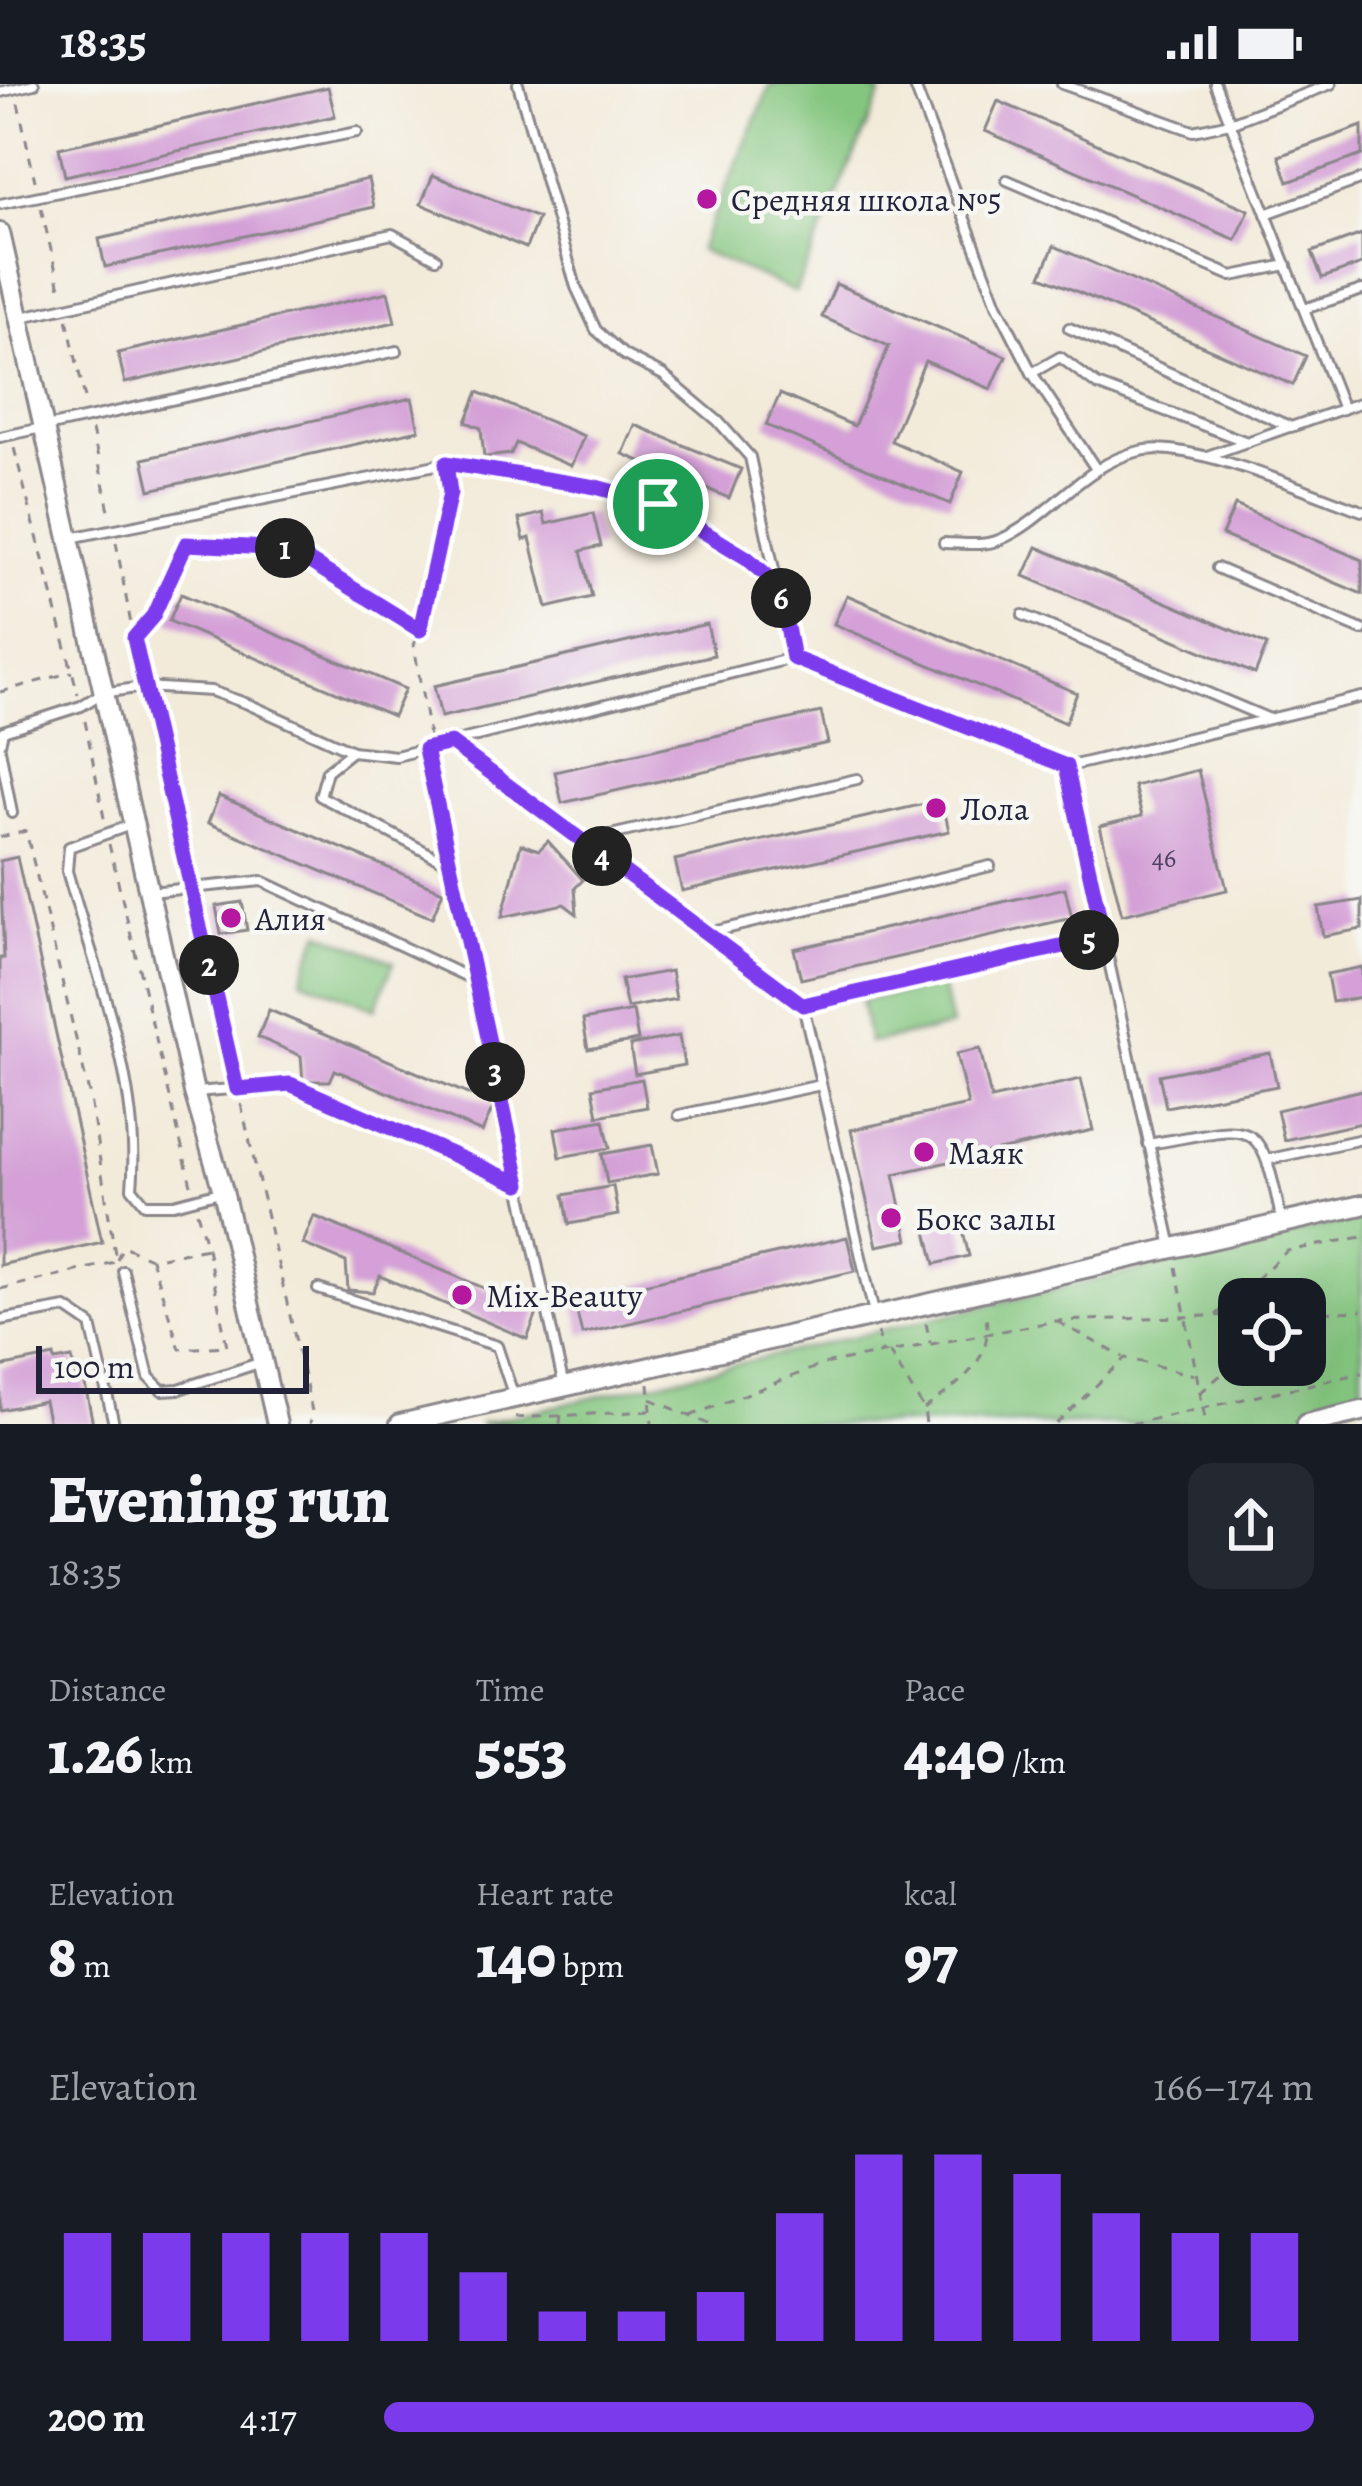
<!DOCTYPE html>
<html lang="en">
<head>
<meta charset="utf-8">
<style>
  body { margin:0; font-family:Alegreya,serif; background:#242831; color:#f1f3f6; height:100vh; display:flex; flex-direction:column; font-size:45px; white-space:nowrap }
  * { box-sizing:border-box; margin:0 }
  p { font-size:39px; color:#9ea1a6 }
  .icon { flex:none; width:66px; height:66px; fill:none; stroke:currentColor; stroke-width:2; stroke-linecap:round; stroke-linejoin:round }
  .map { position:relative; height:1340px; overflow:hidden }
  .sheet { display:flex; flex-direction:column; background:#171b24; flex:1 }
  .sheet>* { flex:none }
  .tools { position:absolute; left:1218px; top:1194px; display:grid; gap:24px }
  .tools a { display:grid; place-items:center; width:108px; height:108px; border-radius:24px; background:#171b24; box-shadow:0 12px 48px #0002; font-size:60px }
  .scale { position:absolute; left:36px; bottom:30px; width:273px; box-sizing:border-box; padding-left:12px; border:6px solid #22223b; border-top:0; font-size:33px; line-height:42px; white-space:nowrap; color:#22223b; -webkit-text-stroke:9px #f6f6f2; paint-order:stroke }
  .pin { position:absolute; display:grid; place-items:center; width:102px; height:102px; color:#fff; margin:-51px; border:6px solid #fff; border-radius:50%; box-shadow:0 3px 12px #0007 }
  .km { position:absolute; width:60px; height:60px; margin:-30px; border-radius:50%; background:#222; color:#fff; font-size:33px; line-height:60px; text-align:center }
  .round { display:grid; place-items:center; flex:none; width:126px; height:126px; border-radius:24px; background:#242831 }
  .head { display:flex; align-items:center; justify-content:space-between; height:204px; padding:0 48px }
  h1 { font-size:66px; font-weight:800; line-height:90px }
  .metrics { display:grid; grid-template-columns:repeat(3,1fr); gap:18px; height:204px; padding:12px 48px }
  .metrics div { display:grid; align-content:center }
  .metrics b { font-size:60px; font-weight:800 }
  .metrics small { font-size:33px; font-weight:400 }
  .metrics p { font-size:33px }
  .chart { height:336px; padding:24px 48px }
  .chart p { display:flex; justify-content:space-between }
  .chart svg { width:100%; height:216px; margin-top:12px; stroke:#7c3aed; stroke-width:6 }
  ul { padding:0 48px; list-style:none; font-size:39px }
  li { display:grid; grid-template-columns:192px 144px 1fr; align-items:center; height:90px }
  li i { height:30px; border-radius:15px; background:#7c3aed }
  .status { display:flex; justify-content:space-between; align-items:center; height:84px; padding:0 60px; background:#171b24; direction:ltr }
  .status svg { height:33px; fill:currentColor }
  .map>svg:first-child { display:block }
  .green { fill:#84c67f; stroke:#53745d; stroke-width:3; fill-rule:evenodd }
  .building { fill:#d4a0d7 }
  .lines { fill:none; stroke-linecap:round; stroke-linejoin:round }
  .service-casing { stroke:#8a868a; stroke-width:14 }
  .tertiary-casing { stroke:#8a868a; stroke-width:24 }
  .path { stroke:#8a868a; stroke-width:3; stroke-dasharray:9 9; stroke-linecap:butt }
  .service { stroke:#fff; stroke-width:8 }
  .tertiary { stroke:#fff; stroke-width:18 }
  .route-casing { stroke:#fff; stroke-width:24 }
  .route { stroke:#7c3aed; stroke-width:15 }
  .poi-dot { fill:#b5179e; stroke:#f6f6f2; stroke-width:4.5 }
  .labels { text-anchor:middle; stroke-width:9; stroke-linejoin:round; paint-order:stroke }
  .number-label { font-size:27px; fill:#4e4262 }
  .poi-label { font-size:33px; fill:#22223b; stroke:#f6f6f2; text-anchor:start }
</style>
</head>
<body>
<div class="status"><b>18:35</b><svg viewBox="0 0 49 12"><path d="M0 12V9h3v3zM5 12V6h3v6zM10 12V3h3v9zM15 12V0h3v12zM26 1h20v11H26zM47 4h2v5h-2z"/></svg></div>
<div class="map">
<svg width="1362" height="1340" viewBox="0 0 1362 1340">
  <rect width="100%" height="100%" fill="#f6f6f2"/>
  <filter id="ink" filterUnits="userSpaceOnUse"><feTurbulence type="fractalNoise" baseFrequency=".00833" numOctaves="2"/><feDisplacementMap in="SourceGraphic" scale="24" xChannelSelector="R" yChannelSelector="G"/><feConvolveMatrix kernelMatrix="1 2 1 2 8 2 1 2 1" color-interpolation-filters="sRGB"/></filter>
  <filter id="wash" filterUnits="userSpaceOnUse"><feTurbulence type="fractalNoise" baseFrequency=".004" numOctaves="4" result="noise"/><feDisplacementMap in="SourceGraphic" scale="48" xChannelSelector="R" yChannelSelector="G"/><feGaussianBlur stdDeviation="2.7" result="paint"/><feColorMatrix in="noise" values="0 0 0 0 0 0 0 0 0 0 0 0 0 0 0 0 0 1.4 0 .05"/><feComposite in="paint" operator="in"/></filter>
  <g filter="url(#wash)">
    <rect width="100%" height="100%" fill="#f3ebda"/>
    <g class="green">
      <path d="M771 0H859L881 10 795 208 699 166Z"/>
      <path d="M320 848 394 878 375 925 301 895Z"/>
      <path d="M942 901 951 943 869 959 861 917Z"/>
      <path d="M1362 1134V1318L1264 1340H479ZM1239 1215H1305V1281H1239Z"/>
    </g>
    <g id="blocks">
      <g class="building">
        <path d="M328 3 335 32 65 92 59 64Z"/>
        <path d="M998 17 1249 126 1236 156 985 47Z"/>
        <path d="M1362 42V71L1288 98 1279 72Z"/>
        <path d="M433 91 538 134 526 164 421 120Z"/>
        <path d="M368 95 374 123 105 183 99 155Z"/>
        <path d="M1362 150V180L1322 194 1312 168Z"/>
        <path d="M1054 162 1306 272 1293 301 1041 192Z"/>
        <path d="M836 200 1006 272 991 305 925 277 891 357 963 388 950 420 766 341 780 310 854 342 889 262 822 233Z"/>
        <path d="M388 208 395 238 125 299 118 269Z"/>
        <path d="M478 308 584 352 571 382 516 359 511 370 484 373 481 344 466 338Z"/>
        <path d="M412 314 419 346 150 406 143 375Z"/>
        <path d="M635 341 741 385 729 414 623 370Z"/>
        <path d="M1235 421 1362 476V510L1222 451Z"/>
        <path d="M543 429 546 440 593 429 601 462 581 467 592 513 547 524 530 454 524 456 519 435Z"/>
        <path d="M1037 463 1267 561 1255 590 1024 492Z"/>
        <path d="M181 510 405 605 393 632 169 537Z"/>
        <path d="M847 511 1077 609 1065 639 834 540Z"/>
        <path d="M707 540 714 571 441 633 434 602Z"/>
        <path d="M821 628 828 659 562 719 555 688Z"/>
        <path d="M1198 686 1227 806 1122 831 1100 742 1142 732 1134 702Z"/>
        <path d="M219 712 443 807 432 834 208 739Z"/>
        <path d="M942 716 949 747 682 807 675 776Z"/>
        <path d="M548 757 583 796 575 804 577 830 564 820 502 833 521 760 539 766Z"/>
        <path d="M17 773 102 1158 0 1181V874H4L0 777Z"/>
        <path d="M1065 804 1072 834 801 895 794 865Z"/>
        <path d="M1362 816V845L1323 852 1318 823Z"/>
        <path d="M242 818 247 846 221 850 216 822Z"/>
        <path d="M1362 883V913L1332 918 1327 890Z"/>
        <path d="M671 887 676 915 627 924 621 896Z"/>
        <path d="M269 926 494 1021 482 1048 335 986 330 997H303L301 972 258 953Z"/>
        <path d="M633 927 638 956 588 965 583 936Z"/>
        <path d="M679 952 684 981 635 990 630 961Z"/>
        <path d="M980 965 991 1015 1081 995 1093 1046 894 1090 908 1156 877 1162 851 1046 968 1021 956 970Z"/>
        <path d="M1270 969 1277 1002 1166 1023 1159 991Z"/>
        <path d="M642 995 647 1023 598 1032 593 1004Z"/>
        <path d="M1362 1006V1039L1284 1056 1277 1026Z"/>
        <path d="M604 1036 610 1064 560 1073 555 1045Z"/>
        <path d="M652 1061 658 1090 607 1099 602 1070Z"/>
        <path d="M613 1102 618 1131 569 1140 564 1111Z"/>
        <path d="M959 1131 969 1172 935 1180 925 1139Z"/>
        <path d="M314 1132 538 1227 527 1255 380 1192 373 1208 348 1206 346 1178 303 1160Z"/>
        <path d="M847 1153 855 1187 582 1250 574 1216Z"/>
        <path d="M54 1272 55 1277 72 1274 76 1292 83 1291 93 1340H49L44 1317 0 1326V1283Z"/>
      </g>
    </g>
  </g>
  <g filter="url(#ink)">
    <use href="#blocks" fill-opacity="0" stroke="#8a868a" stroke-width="3"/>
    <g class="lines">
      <defs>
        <g id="service">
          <path d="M518 0 576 203 596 246 624 271 663 291 718 337 750 373 793 574"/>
          <path d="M914 0 997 220 1032 289 1096 385"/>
          <path d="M1062 0 1193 47 1230 39 1331 0"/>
          <path d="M1215 0 1343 325"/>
          <path d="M0 8 34 0"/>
          <path d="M1007 96 1232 192 1287 181"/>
          <path d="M0 120 357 48"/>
          <path d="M1266 130 1362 95"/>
          <path d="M1304 225 1362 206"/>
          <path d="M22 233 392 150 436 174"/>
          <path d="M1069 244 1291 343 1362 318"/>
          <path d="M1032 289 1060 273 1097 301 1247 358"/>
          <path d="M0 353 397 267"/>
          <path d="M1207 372 1289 343"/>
          <path d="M70 454 446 379 596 403 658 420 747 474 779 502"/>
          <path d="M944 459C961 459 982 463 999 456 1047 437 1082 380 1140 367 1190 355 1310 409 1362 427"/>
          <path d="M1217 484 1362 546"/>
          <path d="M1023 531 1267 634"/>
          <path d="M0 660 3 647 81 622 102 609 143 603 211 607 248 620 352 667 396 672 793 574 1066 683 1172 1163"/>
          <path d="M452 660 803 921 874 1229"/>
          <path d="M0 665 12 729"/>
          <path d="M425 665 564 1303"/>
          <path d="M352 667 327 687 320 712 449 780"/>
          <path d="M1066 683 1362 613"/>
          <path d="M131 741 69 763 67 787C95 886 142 1001 132 1104L145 1120H174L220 1108"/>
          <path d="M584 757 857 695"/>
          <path d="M150 808 262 797 476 897"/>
          <path d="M708 849 990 782"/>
          <path d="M803 921 1104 853"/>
          <path d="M196 1008 290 1000 520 1100"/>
          <path d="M679 1031 821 1001"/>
          <path d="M1148 1060C1255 1043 1259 1025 1282 1139"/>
          <path d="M1270 1075 1362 1055"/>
          <path d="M123 1187 149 1293 162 1306 179 1305 262 1278"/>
          <path d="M318 1205 497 1262 514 1313"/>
          <path d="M0 1236 66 1224 91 1241 114 1340"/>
        </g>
        <g id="tertiary">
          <path d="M0 149 194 1008 223 1107 277 1340"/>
          <path d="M400 1340 1362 1121"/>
          <path d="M1306 1340 1362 1327"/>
        </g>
      </defs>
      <use href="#service" class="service-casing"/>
      <use href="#tertiary" class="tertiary-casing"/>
      <g class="path">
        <path d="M18 19 35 97"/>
        <path d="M41 124 61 208"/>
        <path d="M67 235 86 319"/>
        <path d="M92 346 110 431"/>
        <path d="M14 364 78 610"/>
        <path d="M116 458 140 590"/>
        <path d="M135 552 153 532 186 460 289 465 420 546"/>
        <path d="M0 608 72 588"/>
        <path d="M146 617 188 788"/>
        <path d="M85 637 105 739"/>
        <path d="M429 652 414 561 425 534 450 409 448 392"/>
        <path d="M0 753 26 747 89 1009 116 1176"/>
        <path d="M109 760 191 1101"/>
        <path d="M195 815 235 993"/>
        <path d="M241 1020 312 1327 310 1340"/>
        <path d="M197 1128 207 1164"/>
        <path d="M207 1164 227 1262 180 1265 151 1175Z"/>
        <path d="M117 1175 123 1162 150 1174"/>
        <path d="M1176 1183 1206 1340"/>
        <path d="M0 1205 115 1178"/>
        <path d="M1305 1229 1362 1227"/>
        <path d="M1216 1231 1287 1167 1362 1153"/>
        <path d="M1058 1238 1123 1273"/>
        <path d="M926 1239 930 1259"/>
        <path d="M1305 1245 1325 1229"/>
        <path d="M878 1248 882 1268"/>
        <path d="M889 1268 924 1325 926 1340"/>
        <path d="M649 1300 652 1340"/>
        <path d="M1200 1309 1239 1275"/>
        <path d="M651 1315 708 1340"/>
        <path d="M924 1325C959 1299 996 1277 985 1229"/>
        <path d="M690 1332 824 1280 1056 1237 1239 1231"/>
        <path d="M515 1334 651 1327"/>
        <path d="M560 1340 562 1322"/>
        <path d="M1056 1340 1125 1274 1194 1291"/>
        <path d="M1131 1340 1362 1289"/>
      </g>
      <use href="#service" class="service"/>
      <use href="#tertiary" class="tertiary"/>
    </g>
  </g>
  <g class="lines" filter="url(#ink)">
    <defs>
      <path id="route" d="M446 379 596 403 658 420 747 474 779 502 793 574 1066 682 1104 853 803 921 451 659 425 665 520 1100 290 1000 237 1005 134 554 153 532 186 460 289 465 420 546 450 409Z"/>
    </defs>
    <use href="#route" class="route-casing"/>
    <use href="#route" class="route"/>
  </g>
  <g class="poi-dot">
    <circle cx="707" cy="115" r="12"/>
    <circle cx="936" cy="724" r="12"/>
    <circle cx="231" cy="834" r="12"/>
    <circle cx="924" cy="1068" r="12"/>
    <circle cx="891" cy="1134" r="12"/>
    <circle cx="462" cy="1211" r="12"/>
  </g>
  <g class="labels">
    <g class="number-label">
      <text x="1164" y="783">46</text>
    </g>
    <g class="poi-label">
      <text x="731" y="127">Средняя школа №5</text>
      <text x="960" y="736">Лола</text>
      <text x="255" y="846">Алия</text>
      <text x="948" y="1080">Маяк</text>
      <text x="915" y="1146">Бокс залы</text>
      <text x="486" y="1223">Mix-Beauty</text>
    </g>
  </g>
</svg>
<div class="tools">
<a><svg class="icon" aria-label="locate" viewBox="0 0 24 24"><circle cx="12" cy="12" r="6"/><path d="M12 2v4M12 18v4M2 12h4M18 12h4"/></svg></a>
</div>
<div class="scale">100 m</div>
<div class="pin" style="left:658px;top:420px;background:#1e9e55"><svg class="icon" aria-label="arrive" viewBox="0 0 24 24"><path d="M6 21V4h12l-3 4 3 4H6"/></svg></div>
<b class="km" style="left:285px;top:464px">1</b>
<b class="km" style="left:209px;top:881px">2</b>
<b class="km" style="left:495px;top:988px">3</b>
<b class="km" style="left:602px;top:772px">4</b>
<b class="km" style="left:1089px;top:856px">5</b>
<b class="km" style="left:781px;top:514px">6</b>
</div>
<section class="sheet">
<div class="head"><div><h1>Evening run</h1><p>18:35</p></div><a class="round"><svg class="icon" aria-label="share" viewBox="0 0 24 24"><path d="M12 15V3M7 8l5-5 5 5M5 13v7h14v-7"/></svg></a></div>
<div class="metrics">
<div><p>Distance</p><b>1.26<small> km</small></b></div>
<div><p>Time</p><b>5:53</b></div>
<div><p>Pace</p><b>4:40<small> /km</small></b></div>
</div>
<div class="metrics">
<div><p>Elevation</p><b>8<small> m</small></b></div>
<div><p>Heart rate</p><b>140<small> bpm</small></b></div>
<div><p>kcal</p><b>97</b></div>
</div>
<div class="chart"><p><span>Elevation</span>166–174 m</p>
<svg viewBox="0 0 160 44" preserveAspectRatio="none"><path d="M5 44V22M15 44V22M25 44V22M35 44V22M45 44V22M55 44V30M65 44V38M75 44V38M85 44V34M95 44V18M105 44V6M115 44V6M125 44V10M135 44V18M145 44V22M155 44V22"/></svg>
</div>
<ul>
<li><b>200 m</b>4:17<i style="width:100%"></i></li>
</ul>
</section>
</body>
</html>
